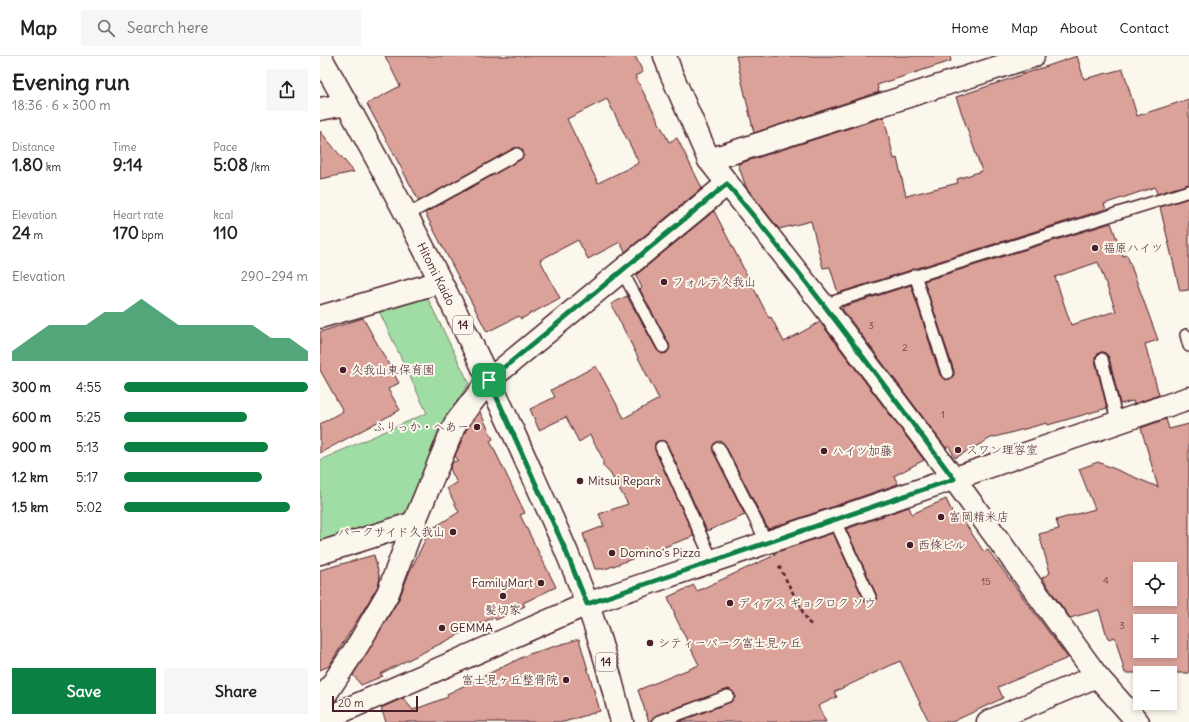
<!DOCTYPE html>
<html lang="en">
<head>
<meta charset="utf-8">
<style>
  body { margin:0; font-family:Delius,"Klee One",sans-serif; background:#f6f6f6; color:#222; height:100vh; display:flex; flex-direction:column; font-size:15px; white-space:nowrap }
  * { box-sizing:border-box; margin:0 }
  p { font-size:13px; color:#767676 }
  .icon { flex:none; width:22px; height:22px; fill:none; stroke:currentColor; stroke-width:2; stroke-linecap:round; stroke-linejoin:round }
  .map { position:relative; flex:1; overflow:hidden }
  .panel { display:flex; flex-direction:column; background:#fff; width:320px }
  .panel>* { flex:none }
  .buttons { position:absolute; left:813px; top:506px; display:grid; gap:8px }
  .buttons a { display:grid; place-items:center; width:44px; height:44px; border-radius:0px; background:#fff; box-shadow:0 2px 6px #0003; font-size:20px }
  .scale { position:absolute; left:12px; bottom:10px; width:86px; box-sizing:border-box; padding-left:4px; border:2px solid #4a1f2b; border-top:0; font-size:11px; line-height:14px; white-space:nowrap; color:#4a1f2b; -webkit-text-stroke:3px #fbf7ec; paint-order:stroke }
  .pin { position:absolute; display:grid; place-items:center; width:34px; height:34px; color:#fff; margin:-17px; border-radius:8px; box-shadow:0 2px 6px #0006 }
  .round { display:grid; place-items:center; flex:none; width:42px; height:42px; border-radius:0px; background:#f6f6f6 }
  .headline { display:flex; align-items:center; justify-content:space-between; height:68px; padding:0 12px }
  h1 { font-size:22px; font-weight:800; line-height:30px }
  .stats { display:grid; grid-template-columns:repeat(3,1fr); gap:6px; height:68px; padding:4px 12px }
  .stats div { display:grid; align-content:center }
  .stats b { font-size:17px; font-weight:800 }
  .stats small { font-size:11px; font-weight:400 }
  .stats p { font-size:11px }
  .chart { height:112px; padding:8px 12px }
  .chart p { display:flex; justify-content:space-between }
  .chart svg { width:100%; height:72px; margin-top:4px; fill:#0b8043; opacity:.7 }
  .cta { display:flex; gap:8px; margin-top:auto; padding:8px 12px }
  .cta a { flex:1; height:46px; border-radius:0px; background:#0b8043; color:#fff; font-size:16px; font-weight:800; line-height:46px; text-align:center }
  .cta a+a { background:#f6f6f6; color:#222 }
  ul { padding:0 12px; list-style:none; font-size:13px }
  li { display:grid; grid-template-columns:64px 48px 1fr; align-items:center; height:30px }
  li i { height:10px; border-radius:5px; background:#0b8043 }
  header { display:flex; align-items:center; gap:24px; box-sizing:border-box; height:56px; padding:0 20px; background:#fff; border-bottom:1px solid #e0e0e0 }
  header strong { font-size:19px }
  nav { display:flex; gap:22px; margin-inline-start:auto; font-size:14px }
  .search { width:280px; height:36px; background:#f6f6f6; display:flex; align-items:center; gap:10px; box-sizing:border-box; padding:0 14px; border-radius:0px; color:#767676; font-size:15px }
  main { display:flex; flex:1; min-height:0 }
  .map>svg:first-child { display:block }
  .green { fill:#a0dda4; stroke:#757e68 }
  .building { fill:#dba299; stroke:#4a1f2b; fill-rule:evenodd }
  .lines { fill:none; stroke-linecap:round; stroke-linejoin:round }
  .lane-casing { stroke:#4a1f2b; stroke-width:14 }
  .street-casing { stroke:#4a1f2b; stroke-width:25 }
  .secondary-casing { stroke:#4a1f2b; stroke-width:25 }
  .primary-casing { stroke:#4a1f2b; stroke-width:25 }
  .path { stroke:#4a1f2b; stroke-width:2.5; stroke-dasharray:4 3; stroke-linecap:butt }
  .lane { stroke:#fbf7ec; stroke-width:11 }
  .street { stroke:#fbf7ec; stroke-width:22 }
  .secondary { stroke:#fbf7ec; stroke-width:22 }
  .primary { stroke:#fbf7ec; stroke-width:22 }
  .route-casing { stroke:#fff; stroke-width:8 }
  .route { stroke:#0b8043; stroke-width:5 }
  .poi-dot { fill:#4a1f2b; stroke:#fbf7ec; stroke-width:1.5 }
  .labels { text-anchor:middle; stroke-width:4; stroke-linejoin:round; paint-order:stroke }
  .number-label { font-size:10px; fill:#6e4046 }
  .shield { fill:#fbf7ec; stroke:#7f6065; stroke-width:1 }
  .shield-label { font-size:11px; font-weight:bold; fill:#4a1f2b }
  .poi-label { font-size:12px; fill:#4a1f2b; stroke:#fbf7ec; text-anchor:start }
  .street-label { font-size:12px; fill:#4a1f2b; stroke:#fbf7ec }
</style>
</head>
<body>
<header>
<strong>Map</strong>
<div class="search"><svg class="icon" aria-label="search" viewBox="0 0 24 24"><circle cx="10" cy="10" r="6"/><path d="M15 15l6 6"/></svg>Search here</div>
<nav><a>Home</a><a>Map</a><a>About</a><a>Contact</a></nav>
</header>
<main>
<section class="panel">
<div class="headline"><div><h1>Evening run</h1><p>18:36 · 6 × 300 m</p></div><a class="round"><svg class="icon" aria-label="share" viewBox="0 0 24 24"><path d="M12 15V3M7 8l5-5 5 5M5 13v7h14v-7"/></svg></a></div>
<div class="stats">
<div><p>Distance</p><b>1.80<small> km</small></b></div>
<div><p>Time</p><b>9:14</b></div>
<div><p>Pace</p><b>5:08<small> /km</small></b></div>
</div>
<div class="stats">
<div><p>Elevation</p><b>24<small> m</small></b></div>
<div><p>Heart rate</p><b>170<small> bpm</small></b></div>
<div><p>kcal</p><b>110</b></div>
</div>
<div class="chart"><p><span>Elevation</span>290–294 m</p>
<svg viewBox="0 0 160 44" preserveAspectRatio="none"><path d="M0 44V38L10 30L20 22L30 22L40 22L50 14L60 14L70 6L80 14L90 22L100 22L110 22L120 22L130 22L140 30L150 30L160 38V44z"/></svg>
</div>
<ul>
<li><b>300 m</b>4:55<i style="width:100%"></i></li>
<li><b>600 m</b>5:25<i style="width:67%"></i></li>
<li><b>900 m</b>5:13<i style="width:78%"></i></li>
<li><b>1.2 km</b>5:17<i style="width:75%"></i></li>
<li><b>1.5 km</b>5:02<i style="width:90%"></i></li>
</ul>
<div class="cta"><a>Save</a><a>Share</a></div>
</section>
<div class="map">
<svg width="869" height="666" viewBox="0 0 869 666">
  <rect width="100%" height="100%" fill="#fbf7ec"/>
  <filter id="ink" filterUnits="userSpaceOnUse"><feTurbulence type="fractalNoise" baseFrequency=".025" numOctaves="2"/><feDisplacementMap in="SourceGraphic" scale="8" xChannelSelector="R" yChannelSelector="G"/><feConvolveMatrix kernelMatrix="1 2 1 2 8 2 1 2 1" color-interpolation-filters="sRGB"/></filter>
  <g filter="url(#ink)">
    <path class="green" d="M107 241 149 327 119 372 87 465 0 493V404L107 357 59 255Z"/>
    <g class="building">
      <path d="M65 0H315L323 16 315 20 349 86 357 82 382 132 305 196 300 186 268 203 258 184 220 204 240 242 201 263 199 260 167 276 105 157 200 104 203 101V95L200 92H194L99 145 47 48 80 30ZM287 43 319 107 278 127 247 63Z"/>
      <path d="M416 0H630L631 5 557 29 559 36 434 77Z"/>
      <path d="M757 0 764 23 803 13 817 60 869 43V128L837 138 835 131 784 148 786 153 518 237 510 211 503 212 491 165 459 173 426 131 418 108 564 61 574 103 577 102 586 140 638 127 637 123 662 115 636 41Z"/>
      <path d="M0 75 34 116 0 123Z"/>
      <path d="M869 142V234L860 235 840 151Z"/>
      <path d="M394 155 449 262 451 261 464 286 500 266 604 404 574 420 578 428 448 473 405 389 402 386H396L393 389V395L425 459 387 475 347 388 345 385H338L335 387V394L374 480 285 513H275L263 478 284 470 279 458 308 448 290 417 283 410V403L270 379 259 386 246 361 219 374 210 353 235 341 231 334 276 310 304 362 339 343 291 248 307 240 337 294 342 298 347 297 350 292 349 288 320 234 322 232 316 219Z"/>
      <path d="M791 167 803 200 807 199 838 284 825 288 839 339 814 348 813 345 800 348 789 301 784 296H780L775 301V304L787 352 728 369 727 367 671 382 635 402 629 390 626 392 523 254 522 251 591 229 620 319 625 324 630 323 634 319V315L604 225ZM778 206 796 255 751 269 735 221Z"/>
      <path d="M43 262 79 327 68 333 80 354 0 397V368L23 355 0 314V276Z"/>
      <path d="M160 356 173 383 170 385 205 457 200 459 236 531 203 547 205 550 176 564 174 561 60 618 63 620 41 629 33 619 79 543 89 517 110 474 139 456 127 432 137 427 130 413 132 407 138 404 135 400 146 374Z"/>
      <path d="M846 363 849 373 869 368V617H805L795 581 788 583 779 554 750 562 722 522 730 517 719 478 739 473 736 464 775 453 759 413 778 406 838 431 821 372ZM820 513H850V543H820ZM820 565H850V595H820Z"/>
      <path d="M626 443 634 460 639 458 664 496 668 494 748 602 678 631 683 642 632 666H609L580 605 514 636 517 641 498 650 506 666H358L411 646 415 642V638L409 633 336 659 329 666 318 634 379 609 354 558H355L348 541 374 529 377 535 455 499 454 497 513 477 544 544 546 547H553L556 545V538L526 473 589 451 592 458Z"/>
      <path d="M54 499 60 523 57 532 9 610 0 614V514Z"/>
      <path d="M259 583 280 655 244 666H66L61 652 83 642 93 654 128 641 127 638 209 598Z"/>
    </g>
    <g class="lines">
      <defs>
        <g id="lane">
          <path d="M87 159 197 98"/>
          <path d="M302 215 343 291"/>
          <path d="M595 219 627 317"/>
          <path d="M503 249 869 135"/>
          <path d="M866 279 869 290"/>
          <path d="M782 303 797 365"/>
          <path d="M341 391 393 506"/>
          <path d="M399 392 447 487"/>
          <path d="M514 463 550 541"/>
          <path d="M338 666 408 640"/>
        </g>
        <g id="street">
          <path d="M0 53 27 48"/>
          <path d="M389 104 713 0"/>
          <path d="M0 261 120 226"/>
          <path d="M0 497 94 467"/>
          <path d="M0 647 38 589 68 537 94 467 135 368 169 324 407 128"/>
          <path d="M0 665 267 548 869 342"/>
          <path d="M668 666 777 620"/>
        </g>
        <path id="secondary" d="M345 0 351 17 389 104 503 249 634 423 777 620 818 666"/>
        <path id="primary" d="M0 0C70 124 136 251 195 380 223 443 253 505 275 570 286 601 293 634 302 666"/>
      </defs>
      <use href="#lane" class="lane-casing"/>
      <use href="#street" class="street-casing"/>
      <use href="#secondary" class="secondary-casing"/>
      <use href="#primary" class="primary-casing"/>
      <path class="path" d="M459 510 488 566 493 570"/>
      <use href="#lane" class="lane"/>
      <use href="#street" class="street"/>
      <use href="#secondary" class="secondary"/>
      <use href="#primary" class="primary"/>
    </g>
  </g>
  <g class="lines" filter="url(#ink)">
    <defs>
      <path id="route" d="M407 128C487 223 560 324 634 423L267 548 245 493 169 324Z"/>
    </defs>
    <use href="#route" class="route-casing"/>
    <use href="#route" class="route"/>
  </g>
  <g class="poi-dot">
    <circle cx="775" cy="192" r="4"/>
    <circle cx="344" cy="226" r="4"/>
    <circle cx="23" cy="314" r="4"/>
    <circle cx="157" cy="371" r="4"/>
    <circle cx="638" cy="394" r="4"/>
    <circle cx="504" cy="395" r="4"/>
    <circle cx="260" cy="425" r="4"/>
    <circle cx="621" cy="461" r="4"/>
    <circle cx="133" cy="476" r="4"/>
    <circle cx="590" cy="489" r="4"/>
    <circle cx="292" cy="497" r="4"/>
    <circle cx="221" cy="527" r="4"/>
    <circle cx="183" cy="540" r="4"/>
    <circle cx="410" cy="547" r="4"/>
    <circle cx="122" cy="572" r="4"/>
    <circle cx="330" cy="587" r="4"/>
    <circle cx="246" cy="624" r="4"/>
  </g>
  <g class="labels">
    <g class="number-label">
      <text x="551" y="273">3</text>
      <text x="585" y="295">2</text>
      <text x="623" y="362">1</text>
      <text x="786" y="528">4</text>
      <text x="666" y="529">15</text>
      <text x="802" y="573">3</text>
    </g>
    <g class="shield">
      <rect x="133" y="260" width="20" height="18" rx="3"/>
      <rect x="276" y="597" width="20" height="18" rx="3"/>
    </g>
    <g class="shield-label">
      <text x="143" y="273">14</text>
      <text x="286" y="610">14</text>
    </g>
    <g class="poi-label">
      <text x="783" y="196">福原ハイツ</text>
      <text x="352" y="230">フォルテ久我山</text>
      <text x="31" y="318">久我山東保育園</text>
      <text x="149" y="375" text-anchor="end">ふりっか・へあー</text>
      <text x="646" y="398">スワン理容室</text>
      <text x="512" y="399">ハイツ加藤</text>
      <text x="268" y="429">Mitsui Repark</text>
      <text x="629" y="465">富岡精米店</text>
      <text x="125" y="480" text-anchor="end">パークサイド久我山</text>
      <text x="598" y="493">西條ビル</text>
      <text x="300" y="501">Domino's Pizza</text>
      <text x="213" y="531" text-anchor="end">FamilyMart</text>
      <text x="418" y="551">ディアス ギョクロク ソウ</text>
      <text x="183" y="558" text-anchor="middle">髪切家</text>
      <text x="130" y="576">GEMMA</text>
      <text x="338" y="591">シティーパーク富士見ヶ丘</text>
      <text x="238" y="628" text-anchor="end">富士見ヶ丘整骨院</text>
    </g>
    <g class="street-label">
      <text transform="translate(116 218) rotate(63)" y="4">Hitomi Kaido</text>
    </g>
  </g>
</svg>
<div class="buttons">
<a><svg class="icon" aria-label="locate" viewBox="0 0 24 24"><circle cx="12" cy="12" r="6"/><path d="M12 2v4M12 18v4M2 12h4M18 12h4"/></svg></a>
<a>+</a>
<a>−</a>
</div>
<div class="scale">20 m</div>
<div class="pin" style="left:169px;top:324px;background:#1e9e55"><svg class="icon" aria-label="arrive" viewBox="0 0 24 24"><path d="M6 21V4h12l-3 4 3 4H6"/></svg></div>
</div>
</main>
</body>
</html>
